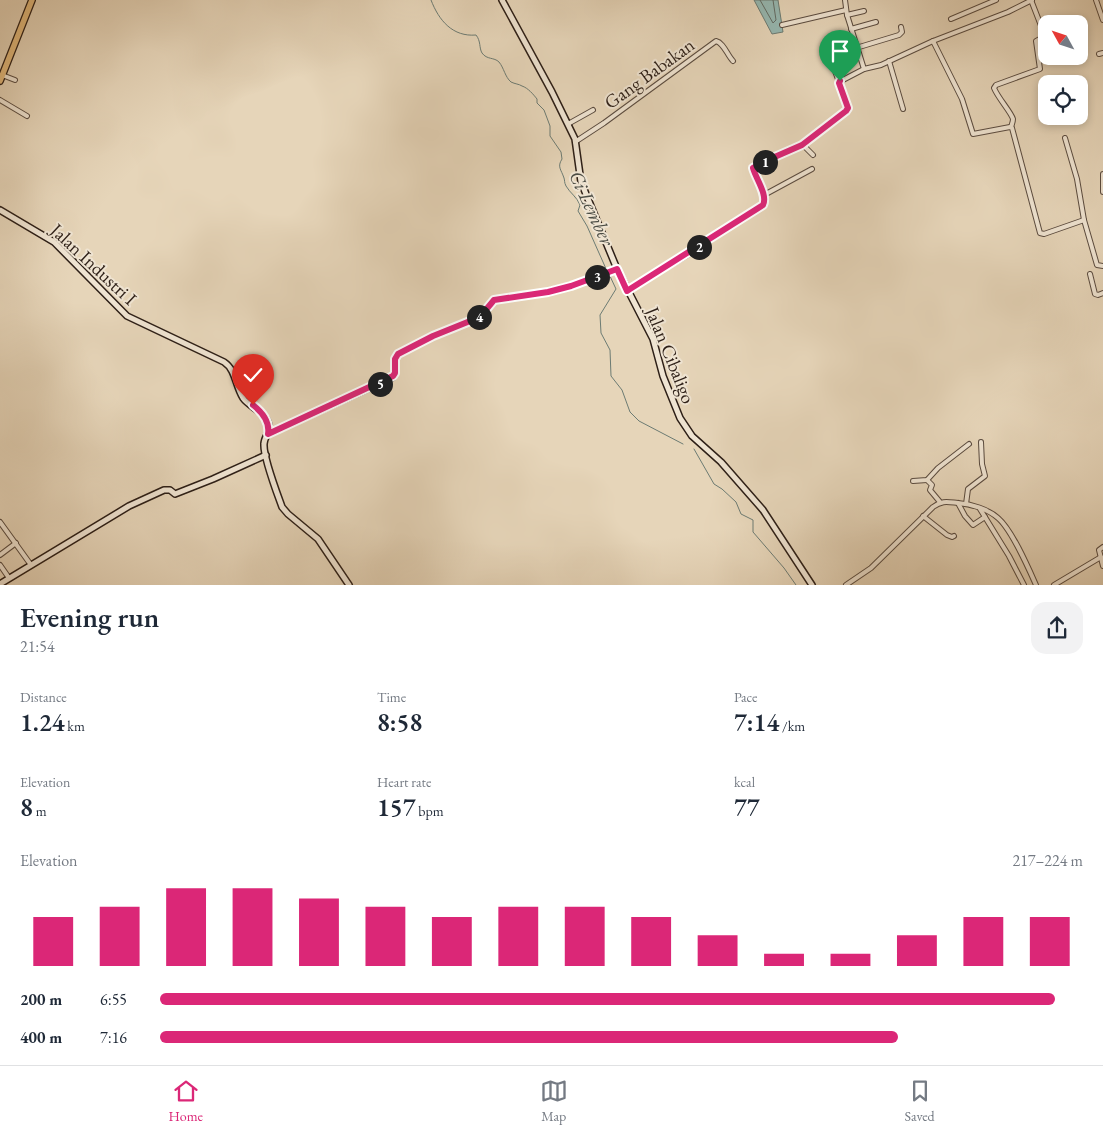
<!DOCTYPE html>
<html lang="en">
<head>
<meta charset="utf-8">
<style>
  body { margin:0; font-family:"EB Garamond",serif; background:#f2f2f3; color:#1f2937; height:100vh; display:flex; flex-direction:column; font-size:19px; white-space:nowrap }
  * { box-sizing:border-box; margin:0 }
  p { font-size:16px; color:#747a83 }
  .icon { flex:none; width:28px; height:28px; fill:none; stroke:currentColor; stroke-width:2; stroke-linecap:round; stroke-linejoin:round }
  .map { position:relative; height:585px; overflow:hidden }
  .drawer { display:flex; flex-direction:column; background:#fff; flex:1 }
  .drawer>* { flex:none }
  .needle { width:32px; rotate:310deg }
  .fabs { position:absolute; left:1038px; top:15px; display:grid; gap:10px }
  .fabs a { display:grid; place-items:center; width:50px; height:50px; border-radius:10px; background:#fff; box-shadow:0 2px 8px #0003; font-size:25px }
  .pin { position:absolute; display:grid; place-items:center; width:42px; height:42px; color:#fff; margin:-51px -21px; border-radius:50% 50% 50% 0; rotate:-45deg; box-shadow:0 0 5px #0007 }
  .pin .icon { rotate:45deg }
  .km { position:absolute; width:25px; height:25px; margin:-12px; border-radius:50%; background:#222; color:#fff; font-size:14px; line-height:25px; text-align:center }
  .round { display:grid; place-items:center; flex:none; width:52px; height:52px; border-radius:15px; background:#f2f2f3 }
  .headline { display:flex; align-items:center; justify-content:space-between; height:85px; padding:0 20px }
  h1 { font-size:28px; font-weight:600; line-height:38px }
  .figures { display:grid; grid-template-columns:repeat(3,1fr); gap:8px; height:85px; padding:5px 20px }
  .figures div { display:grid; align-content:center }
  .figures b { font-size:25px; font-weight:600 }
  .figures small { font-size:14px; font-weight:400 }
  .figures p { font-size:14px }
  .chart { height:140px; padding:10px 20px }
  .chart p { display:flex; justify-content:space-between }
  .chart svg { width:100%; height:90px; margin-top:5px; stroke:#db2777; stroke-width:6 }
  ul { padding:0 20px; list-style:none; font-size:16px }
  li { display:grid; grid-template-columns:80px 60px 1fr; align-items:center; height:38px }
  li i { height:12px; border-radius:6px; background:#db2777 }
  .dock { display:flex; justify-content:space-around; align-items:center; height:70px; border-top:1px solid #e0e1e3; background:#fff; font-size:14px; color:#747a83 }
  .dock a { display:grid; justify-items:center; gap:2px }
  .dock .selected { color:#db2777 }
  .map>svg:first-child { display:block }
  .water { fill:#96b8b1; stroke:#6c7b73 }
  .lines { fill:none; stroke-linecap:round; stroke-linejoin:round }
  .shore { stroke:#626c64; stroke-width:1 }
  .stream { stroke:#6c7b73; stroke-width:1 }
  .street-casing { stroke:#5b4c40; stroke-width:6 }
  .secondary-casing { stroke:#2d1f17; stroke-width:8 }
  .primary-casing { stroke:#2d1f17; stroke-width:8 }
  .street { stroke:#efe4d2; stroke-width:4 }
  .secondary { stroke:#efe4d2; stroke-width:5 }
  .primary { stroke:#e3ba7c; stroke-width:5.5 }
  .route-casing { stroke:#fff; stroke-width:10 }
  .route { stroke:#db2777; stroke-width:6 }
  .labels { text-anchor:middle; stroke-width:4; stroke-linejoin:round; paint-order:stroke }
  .street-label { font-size:19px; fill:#2d1f17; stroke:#efe4d2 }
  .water-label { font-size:20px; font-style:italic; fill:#4c4d45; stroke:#efe4d2 }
</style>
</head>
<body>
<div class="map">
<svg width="1103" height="585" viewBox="0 0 1103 585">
  <rect width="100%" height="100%" fill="#e6d5b9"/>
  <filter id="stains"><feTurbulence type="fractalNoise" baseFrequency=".004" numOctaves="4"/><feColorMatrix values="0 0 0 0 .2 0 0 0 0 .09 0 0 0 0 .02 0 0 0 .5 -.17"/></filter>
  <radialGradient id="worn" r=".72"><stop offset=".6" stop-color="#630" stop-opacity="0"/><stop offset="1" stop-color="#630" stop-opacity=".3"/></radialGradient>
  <path class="water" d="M754 0H778L783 32 772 34Z"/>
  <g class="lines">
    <path class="shore" d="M760 0 773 23 776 20 773 0"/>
    <g class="stream">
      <path d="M431 0C439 21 453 37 476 35 481 41 479 48 482 53 487 60 494 57 499 62 504 68 505 77 511 82 515 84 519 84 522 86 528 88 533 94 537 99V103L544 110 550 126V136L561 152 562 159C557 167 561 169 564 178 565 181 564 182 566 186 570 193 577 197 580 205L578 211 587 226 607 271"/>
      <path d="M609 274 616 289 600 315 601 333 610 350 611 376 622 390 630 412 639 421 683 444"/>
      <path d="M694 449 714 484 722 489 736 502 741 514 753 520V532L784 568 796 585"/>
    </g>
    <defs>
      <g id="street">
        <path d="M845 0 847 15 864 69"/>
        <path d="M1096 0 1103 20"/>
        <path d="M847 15 864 11"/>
        <path d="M951 19 996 0"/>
        <path d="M782 25 846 10"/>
        <path d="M851 29 876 22"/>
        <path d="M933 41 962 99 973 134 1010 127 1012 128 1040 233 1044 234 1084 220"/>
        <path d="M856 48 899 35 902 32 901 27"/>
        <path d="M1099 54 1103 53"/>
        <path d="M889 61 903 109"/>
        <path d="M832 63 839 82"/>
        <path d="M2 75 15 80"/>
        <path d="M0 100 27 116"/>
        <path d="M568 124 593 110"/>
        <path d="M1011 127C1012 124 1013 122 1013 119 1011 112 998 98 994 88L996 85 1040 69 1036 41 1045 36 1031 0"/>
        <path d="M1065 138 1077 179 1084 220 1097 265 1103 266"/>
        <path d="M575 142 604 123 716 41C724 43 727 55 733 61"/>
        <path d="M803 145 813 155"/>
        <path d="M1103 174V192"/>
        <path d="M764 195 812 169"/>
        <path d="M1090 274 1095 294 1098 295 1103 293"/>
        <path d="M627 291 686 256 765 204 764 195 753 168 770 159 803 145 847 111 848 108 839 82 864 69 881 65 933 41 1008 12 1032 0"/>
        <path d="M927 480 932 485 930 490 940 502"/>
        <path d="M913 481 927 480 938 468 969 444"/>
        <path d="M958 503 965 516 973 525 985 517"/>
        <path d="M966 504 968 489 985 476 982 464 981 442"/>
        <path d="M980 509 1009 556 1024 585"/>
        <path d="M923 516 947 535 952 537 954 536"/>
        <path d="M0 522 31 565"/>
        <path d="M1103 547 1099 550 1103 566"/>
        <path d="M0 555 16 543"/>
        <path d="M0 565 9 578"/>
        <path d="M846 585 871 568 933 507C942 500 948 502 958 503 971 504 988 509 998 518 1012 530 1028 567 1036 585"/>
        <path d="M1054 585 1101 557"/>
      </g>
      <g id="secondary">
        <path d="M502 0 552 92 575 139 581 182 617 269 653 339 663 376 680 418 692 436 721 462 763 510 812 585"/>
        <path d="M0 210 54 242 127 316 224 362C236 370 235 385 243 398 250 408 267 412 269 426 270 433 264 437 264 444 263 457 277 493 282 507L288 514 318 539 349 585"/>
        <path d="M268 434 393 377 395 373V359L398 354 433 336 480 317 494 300 547 292 571 286 617 269"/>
        <path d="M0 584 129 506 164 490H170L175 494 213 479 266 455"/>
      </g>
      <path id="primary" d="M0 81 32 0"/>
    </defs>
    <use href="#street" class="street-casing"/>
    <use href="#secondary" class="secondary-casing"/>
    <use href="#primary" class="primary-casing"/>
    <use href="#street" class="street"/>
    <use href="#secondary" class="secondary"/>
    <use href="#primary" class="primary"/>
  </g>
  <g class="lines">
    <defs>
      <path id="route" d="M253 405C262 412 270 422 268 434L393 376 395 373V359L398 354 433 336 480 317 494 300 548 292 571 286 617 269 627 291 630 289 763 205C768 195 756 179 753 168L770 159 802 145 846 111 848 108 839 83 840 81"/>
    </defs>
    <use href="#route" class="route-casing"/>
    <use href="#route" class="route"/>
  </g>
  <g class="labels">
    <g class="street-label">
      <text transform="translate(649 73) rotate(-36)" y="7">Gang Babakan</text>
      <text transform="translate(94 264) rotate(43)" y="7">Jalan Industri I</text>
      <text transform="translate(671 355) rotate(68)" y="7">Jalan Cibaligo</text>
    </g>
    <g class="water-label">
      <text transform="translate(592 208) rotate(65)" y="7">Ci Lember</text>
    </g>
  </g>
  <rect width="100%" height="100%" filter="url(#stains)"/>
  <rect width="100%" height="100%" fill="url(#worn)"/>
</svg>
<div class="fabs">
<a><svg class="needle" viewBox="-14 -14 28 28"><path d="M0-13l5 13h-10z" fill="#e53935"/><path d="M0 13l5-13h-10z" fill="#747a83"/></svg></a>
<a><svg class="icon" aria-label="locate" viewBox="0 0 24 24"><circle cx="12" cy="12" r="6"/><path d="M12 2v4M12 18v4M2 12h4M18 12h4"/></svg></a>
</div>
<div class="pin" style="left:840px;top:81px;background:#1e9e55"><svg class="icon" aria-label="arrive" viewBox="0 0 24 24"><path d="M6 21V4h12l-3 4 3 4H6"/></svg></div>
<div class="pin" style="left:253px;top:405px;background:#d93025"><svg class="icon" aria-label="check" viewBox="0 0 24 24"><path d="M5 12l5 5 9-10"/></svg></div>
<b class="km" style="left:765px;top:162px">1</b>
<b class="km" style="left:699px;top:247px">2</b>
<b class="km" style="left:597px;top:277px">3</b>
<b class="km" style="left:479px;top:317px">4</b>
<b class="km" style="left:380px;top:384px">5</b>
</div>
<section class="drawer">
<div class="headline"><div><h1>Evening run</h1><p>21:54</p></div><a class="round"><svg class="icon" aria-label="share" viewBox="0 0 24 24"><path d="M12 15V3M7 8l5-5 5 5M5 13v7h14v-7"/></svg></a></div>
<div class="figures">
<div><p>Distance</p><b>1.24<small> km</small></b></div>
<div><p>Time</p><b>8:58</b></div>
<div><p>Pace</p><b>7:14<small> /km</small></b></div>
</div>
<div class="figures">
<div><p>Elevation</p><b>8<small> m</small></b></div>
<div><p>Heart rate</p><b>157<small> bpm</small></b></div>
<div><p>kcal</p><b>77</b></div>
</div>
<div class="chart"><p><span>Elevation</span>217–224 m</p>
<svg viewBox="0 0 160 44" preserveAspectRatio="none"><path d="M5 44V20M15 44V15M25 44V6M35 44V6M45 44V11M55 44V15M65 44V20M75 44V15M85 44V15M95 44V20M105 44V29M115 44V38M125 44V38M135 44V29M145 44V20M155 44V20"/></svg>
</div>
<ul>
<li><b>200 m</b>6:55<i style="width:97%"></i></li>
<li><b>400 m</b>7:16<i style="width:80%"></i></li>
</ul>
</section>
<nav class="dock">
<a class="selected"><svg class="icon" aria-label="home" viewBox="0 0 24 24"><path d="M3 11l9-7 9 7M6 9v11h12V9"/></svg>Home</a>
<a><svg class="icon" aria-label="map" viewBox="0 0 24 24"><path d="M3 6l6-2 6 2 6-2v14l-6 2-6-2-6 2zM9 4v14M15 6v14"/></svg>Map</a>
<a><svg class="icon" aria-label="saved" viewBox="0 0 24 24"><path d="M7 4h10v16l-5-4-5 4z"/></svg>Saved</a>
</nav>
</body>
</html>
